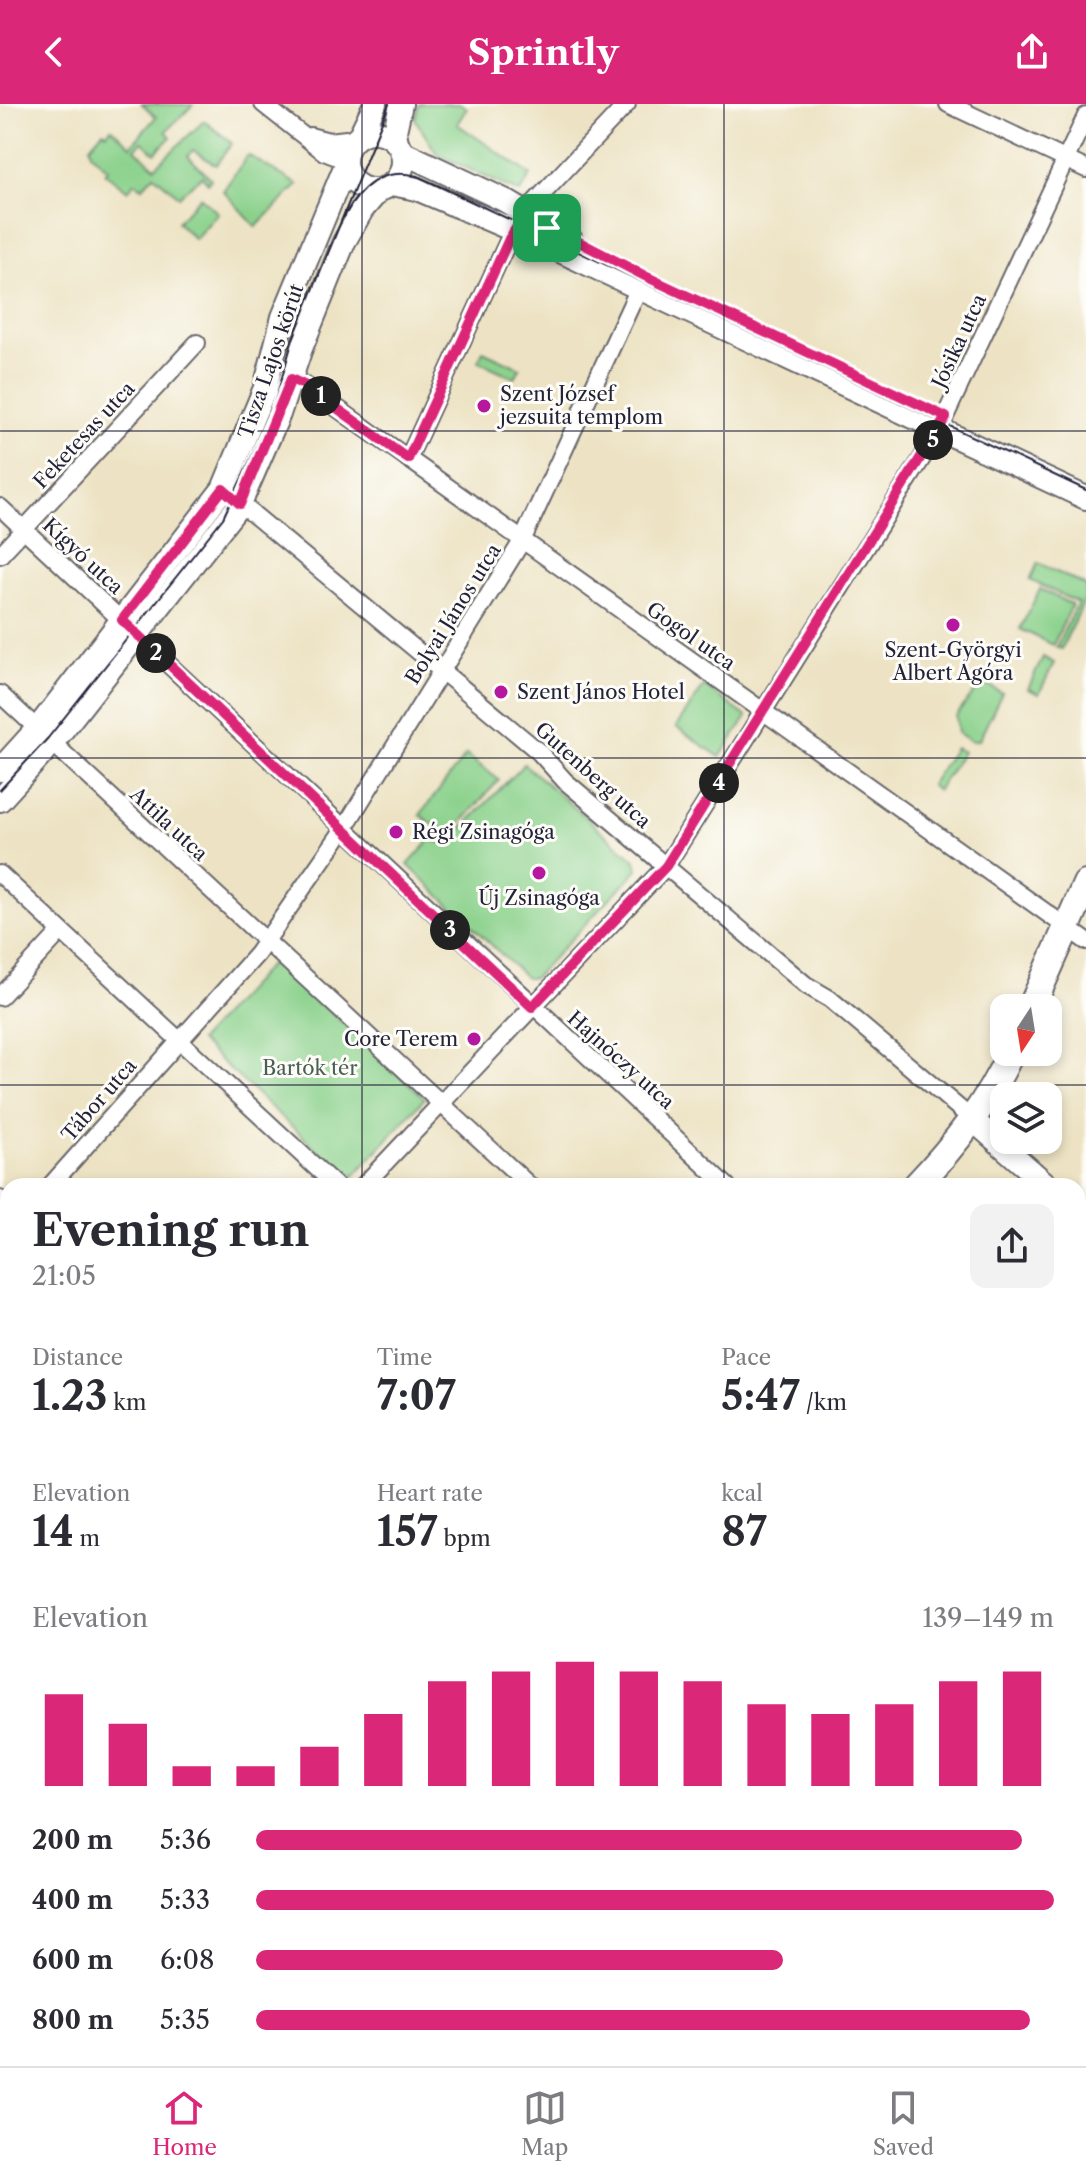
<!DOCTYPE html>
<html lang="en">
<head>
<meta charset="utf-8">
<style>
  body { margin:0; font-family:"Libre Caslon Text",serif; background:#f2f2f3; color:#2b2b33; height:100vh; display:flex; flex-direction:column; font-size:30px; white-space:nowrap }
  * { box-sizing:border-box; margin:0 }
  p { font-size:26px; color:#7c7c81 }
  .icon { flex:none; width:44px; height:44px; fill:none; stroke:currentColor; stroke-width:2; stroke-linecap:round; stroke-linejoin:round }
  .map { position:relative; flex:1; overflow:hidden }
  .drawer { position:absolute; left:0px; top:1074px; width:1086px; height:888px; display:flex; flex-direction:column; background:#fff; border-radius:24px 24px 0 0; box-shadow:0 4px 12px #0003 }
  .drawer>* { flex:none }
  .needle { width:52px; rotate:192deg }
  .fabs { position:absolute; left:990px; top:890px; display:grid; gap:16px }
  .fabs a { display:grid; place-items:center; width:72px; height:72px; border-radius:16px; background:#fff; box-shadow:0 4px 12px #0003; font-size:40px }
  .pin { position:absolute; display:grid; place-items:center; width:68px; height:68px; color:#fff; margin:-34px; border-radius:16px; box-shadow:0 4px 12px #0006 }
  .km { position:absolute; width:40px; height:40px; margin:-20px; border-radius:50%; background:#222; color:#fff; font-size:22px; line-height:40px; text-align:center }
  .round { display:grid; place-items:center; flex:none; width:84px; height:84px; border-radius:16px; background:#f2f2f3 }
  .overview { display:flex; align-items:center; justify-content:space-between; height:136px; padding:0 32px }
  h1 { font-size:44px; font-weight:700; line-height:60px }
  .metrics { display:grid; grid-template-columns:repeat(3,1fr); gap:12px; height:136px; padding:8px 32px }
  .metrics div { display:grid; align-content:center }
  .metrics b { font-size:40px; font-weight:700 }
  .metrics small { font-size:22px; font-weight:400 }
  .metrics p { font-size:22px }
  .chart { height:224px; padding:16px 32px }
  .chart p { display:flex; justify-content:space-between }
  .chart svg { width:100%; height:144px; margin-top:8px; stroke:#db2777; stroke-width:6 }
  ul { padding:0 32px; list-style:none; font-size:26px }
  li { display:grid; grid-template-columns:128px 96px 1fr; align-items:center; height:60px }
  li i { height:20px; border-radius:10px; background:#db2777 }
  header { display:flex; justify-content:space-between; align-items:center; height:104px; padding:0 32px; background:#db2777; color:#fff; font-size:36px; font-weight:700 }
  .menu { display:flex; justify-content:space-around; align-items:center; height:112px; border-top:2px solid #e1e1e2; background:#fff; font-size:22px; color:#7c7c81 }
  .menu a { display:grid; justify-items:center; gap:4px }
  .menu .on { color:#db2777 }
  .map>svg:first-child { display:block }
  .green { fill:#8bd18c; stroke:#567a64; stroke-width:2 }
  .lines { fill:none; stroke-linecap:round; stroke-linejoin:round }
  .street-casing { stroke:#69666b; stroke-width:20 }
  .secondary-casing { stroke:#69666b; stroke-width:26 }
  .primary-casing { stroke:#69666b; stroke-width:30 }
  .street { stroke:#fff; stroke-width:16 }
  .secondary { stroke:#fff; stroke-width:22 }
  .primary { stroke:#fff; stroke-width:26 }
  .tram { stroke:#22223b; stroke-width:2 }
  .route-casing { stroke:#fff; stroke-width:16 }
  .route { stroke:#db2777; stroke-width:10 }
  .grid { fill:none; stroke:#22223b; stroke-width:2; stroke-opacity:0.55 }
  .poi-dot { fill:#b5179e; stroke:#fdfcf7; stroke-width:3 }
  .labels { text-anchor:middle; stroke-width:6; stroke-linejoin:round; paint-order:stroke }
  .street-label { font-size:20px; fill:#22223b; stroke:#fdfcf7 }
  .poi-label { font-size:20px; fill:#22223b; stroke:#fdfcf7; text-anchor:start }
  .park-label { font-size:20px; fill:#475f57; stroke:#fdfcf7 }
</style>
</head>
<body>
<header><svg class="icon" aria-label="back" viewBox="0 0 24 24"><path d="M15 5l-7 7 7 7"/></svg>Sprintly<svg class="icon" aria-label="share" viewBox="0 0 24 24"><path d="M12 15V3M7 8l5-5 5 5M5 13v7h14v-7"/></svg></header>
<div class="map">
<svg width="1086" height="1962" viewBox="0 0 1086 1962">
  <rect width="100%" height="100%" fill="#fdfcf7"/>
  <filter id="ink" filterUnits="userSpaceOnUse"><feTurbulence type="fractalNoise" baseFrequency=".0125" numOctaves="2"/><feDisplacementMap in="SourceGraphic" scale="16" xChannelSelector="R" yChannelSelector="G"/><feConvolveMatrix kernelMatrix="1 2 1 2 8 2 1 2 1" color-interpolation-filters="sRGB"/></filter>
  <filter id="wash" filterUnits="userSpaceOnUse"><feTurbulence type="fractalNoise" baseFrequency=".006" numOctaves="4" result="noise"/><feDisplacementMap in="SourceGraphic" scale="32" xChannelSelector="R" yChannelSelector="G"/><feGaussianBlur stdDeviation="1.8" result="paint"/><feColorMatrix in="noise" values="0 0 0 0 0 0 0 0 0 0 0 0 0 0 0 0 0 1.4 0 .05"/><feComposite in="paint" operator="in"/></filter>
  <g filter="url(#wash)">
    <rect width="100%" height="100%" fill="#ede3c4"/>
    <g class="green">
      <path d="M142 0 193 1 166 27 171 33 155 49 142 38 135 45 155 63 204 17 232 39 216 61 193 46 188 52 211 75 208 79 202 72 179 92 154 71 142 84 135 78 128 87 105 69 108 65 91 49 90 42 103 27 107 29 111 24 131 42 156 13Z"/>
      <path d="M419 0H461L467 4 457 20 531 71 520 89 437 50 415 15Z"/>
      <path d="M248 51 298 81 256 123 223 87Z"/>
      <path d="M200 93 218 109 195 135 177 118Z"/>
      <path d="M483 247 520 264 515 274 478 257Z"/>
      <path d="M1038 459 1086 482V494L1061 545 1056 543 1078 499 1030 476Z"/>
      <path d="M1040 485 1072 501 1053 541 1020 525Z"/>
      <path d="M1043 553 1054 559 1039 590 1028 585Z"/>
      <path d="M982 578 1002 589 979 636 971 637 958 629 956 612Z"/>
      <path d="M704 582 747 613 720 653 676 623Z"/>
      <path d="M955 644 963 648 937 687 930 681Z"/>
      <path d="M466 651 499 676 449 732 420 711Z"/>
      <path d="M524 660 636 757 638 765 534 874H526L408 761 430 736 447 740Z"/>
      <path d="M274 856 425 994 350 1076 199 937Z"/>
      <path d="M1078 1202 1086 1209V1266L1078 1259Z"/>
      <path d="M0 1321 8 1328V1452L0 1454Z"/>
    </g>
  </g>
  <g filter="url(#ink)">
    <g class="lines">
      <defs>
        <g id="street">
          <path d="M263 0 324 48 345 56"/>
          <path d="M948 0 1086 65"/>
          <path d="M310 32 329 37 355 34"/>
          <path d="M291 275 306 282 1086 837"/>
          <path d="M408 355 509 135 534 99 627 0"/>
          <path d="M235 395 539 648 565 677 806 881 830 895 973 1016"/>
          <path d="M0 403 727 1082"/>
          <path d="M0 451 197 239"/>
          <path d="M0 590 530 1082"/>
          <path d="M0 770 336 1082"/>
          <path d="M0 893 61 827"/>
          <path d="M50 1082 257 850 343 726 522 437 639 184"/>
          <path d="M363 1082 666 762 936 332 1086 12"/>
          <path d="M0 1095 8 1103"/>
          <path d="M0 1137 8 1129"/>
          <path d="M1078 1463 1086 1471"/>
          <path d="M1078 1614 1086 1605"/>
          <path d="M1078 1787 1086 1795"/>
          <path d="M559 1962 567 1954"/>
          <path d="M782 1962 789 1954"/>
        </g>
        <g id="secondary">
          <circle cx="374" cy="57" r="29"/>
          <path d="M360 31 375 0"/>
          <path d="M397 39 395 27 401 0"/>
          <path d="M402 48 504 96 571 136"/>
          <path d="M392 80 417 85 541 138 1086 394"/>
          <path d="M0 666 38 624 223 385 265 284 283 213 345 63"/>
          <path d="M0 696 53 638 240 400 279 310 300 247 344 138 362 106 379 86"/>
          <path d="M973 1016 1048 1082"/>
          <path d="M1078 1109 1086 1116"/>
          <path d="M0 1471 8 1480"/>
          <path d="M0 1508 8 1518"/>
        </g>
        <g id="primary">
          <path d="M1031 904 1086 780"/>
          <path d="M916 1082C955 1041 987 1000 1011 948"/>
          <path d="M0 1901 8 1898"/>
          <path d="M371 1954 378 1962"/>
          <path d="M425 1954 432 1962"/>
        </g>
      </defs>
      <use href="#street" class="street-casing"/>
      <use href="#secondary" class="secondary-casing"/>
      <use href="#primary" class="primary-casing"/>
      <use href="#street" class="street"/>
      <use href="#secondary" class="secondary"/>
      <use href="#primary" class="primary"/>
      <g class="tram">
        <path d="M344 113C360 83 382 63 417 72L1086 386"/>
        <path d="M0 686 48 634 223 414 271 312 293 235 389 0"/>
        <path d="M0 1493 8 1503"/>
        <path d="M392 1954 399 1962"/>
      </g>
    </g>
  </g>
  <g class="lines" filter="url(#ink)">
    <defs>
      <path id="route" d="M525 110 645 172 946 313 666 762 532 903 122 516 223 385 240 400 291 275 306 282 408 355 509 135Z"/>
    </defs>
    <use href="#route" class="route-casing"/>
    <use href="#route" class="route"/>
  </g>
  <path class="grid" d="M362 0V1082M724 0V1082M0 327H1086M0 654H1086M0 981H1086M0 1308H8M1078 1308H1086M0 1635H8M1078 1635H1086M362 1954V1962M724 1954V1962"/>
  <g class="poi-dot">
    <circle cx="484" cy="302" r="8"/>
    <circle cx="953" cy="521" r="8"/>
    <circle cx="501" cy="588" r="8"/>
    <circle cx="396" cy="728" r="8"/>
    <circle cx="539" cy="769" r="8"/>
    <circle cx="474" cy="935" r="8"/>
  </g>
  <g class="labels">
    <g class="street-label">
      <text transform="translate(959 237) rotate(-65)" y="7">Jósika utca</text>
      <text transform="translate(271 257) rotate(-71)" y="7">Tisza Lajos körút</text>
      <text transform="translate(84 331) rotate(-47)" y="7">Feketesas utca</text>
      <text transform="translate(83 452) rotate(43)" y="7">Kígyó utca</text>
      <text transform="translate(453 510) rotate(-58)" y="7">Bolyai János utca</text>
      <text transform="translate(691 532) rotate(35)" y="7">Gogol utca</text>
      <text transform="translate(593 671) rotate(42)" y="7">Gutenberg utca</text>
      <text transform="translate(169 720) rotate(43)" y="7">Attila utca</text>
      <text transform="translate(621 956) rotate(42)" y="7">Hajnóczy utca</text>
      <text transform="translate(99 996) rotate(-49)" y="7">Tábor utca</text>
    </g>
    <g class="poi-label">
      <text x="500" y="297">Szent József<tspan x="500" dy="23">jezsuita templom</tspan></text>
      <text x="953" y="553" text-anchor="middle">Szent-Györgyi<tspan x="953" dy="23">Albert Agóra</tspan></text>
      <text x="517" y="595">Szent János Hotel</text>
      <text x="412" y="735">Régi Zsinagóga</text>
      <text x="539" y="801" text-anchor="middle">Új Zsinagóga</text>
      <text x="458" y="942" text-anchor="end">Core Terem</text>
    </g>
    <g class="park-label">
      <text x="310" y="971">Bartók tér</text>
    </g>
  </g>
</svg>
<div class="fabs">
<a><svg class="needle" viewBox="-14 -14 28 28"><path d="M0-13l5 13h-10z" fill="#e53935"/><path d="M0 13l5-13h-10z" fill="#7c7c81"/></svg></a>
<a><svg class="icon" aria-label="layers" viewBox="0 0 24 24"><path d="M12 4l9 5-9 5-9-5zM3 14l9 5 9-5"/></svg></a>
</div>
<div class="pin" style="left:547px;top:124px;background:#1e9e55"><svg class="icon" aria-label="arrive" viewBox="0 0 24 24"><path d="M6 21V4h12l-3 4 3 4H6"/></svg></div>
<b class="km" style="left:321px;top:292px">1</b>
<b class="km" style="left:156px;top:549px">2</b>
<b class="km" style="left:450px;top:826px">3</b>
<b class="km" style="left:719px;top:679px">4</b>
<b class="km" style="left:933px;top:336px">5</b>
<section class="drawer">
<div class="overview"><div><h1>Evening run</h1><p>21:05</p></div><a class="round"><svg class="icon" aria-label="share" viewBox="0 0 24 24"><path d="M12 15V3M7 8l5-5 5 5M5 13v7h14v-7"/></svg></a></div>
<div class="metrics">
<div><p>Distance</p><b>1.23<small> km</small></b></div>
<div><p>Time</p><b>7:07</b></div>
<div><p>Pace</p><b>5:47<small> /km</small></b></div>
</div>
<div class="metrics">
<div><p>Elevation</p><b>14<small> m</small></b></div>
<div><p>Heart rate</p><b>157<small> bpm</small></b></div>
<div><p>kcal</p><b>87</b></div>
</div>
<div class="chart"><p><span>Elevation</span>139–149 m</p>
<svg viewBox="0 0 160 44" preserveAspectRatio="none"><path d="M5 44V16M15 44V25M25 44V38M35 44V38M45 44V32M55 44V22M65 44V12M75 44V9M85 44V6M95 44V9M105 44V12M115 44V19M125 44V22M135 44V19M145 44V12M155 44V9"/></svg>
</div>
<ul>
<li><b>200 m</b>5:36<i style="width:96%"></i></li>
<li><b>400 m</b>5:33<i style="width:100%"></i></li>
<li><b>600 m</b>6:08<i style="width:66%"></i></li>
<li><b>800 m</b>5:35<i style="width:97%"></i></li>
</ul>
</section>
</div>
<nav class="menu">
<a class="on"><svg class="icon" aria-label="home" viewBox="0 0 24 24"><path d="M3 11l9-7 9 7M6 9v11h12V9"/></svg>Home</a>
<a><svg class="icon" aria-label="map" viewBox="0 0 24 24"><path d="M3 6l6-2 6 2 6-2v14l-6 2-6-2-6 2zM9 4v14M15 6v14"/></svg>Map</a>
<a><svg class="icon" aria-label="saved" viewBox="0 0 24 24"><path d="M7 4h10v16l-5-4-5 4z"/></svg>Saved</a>
</nav>
</body>
</html>
